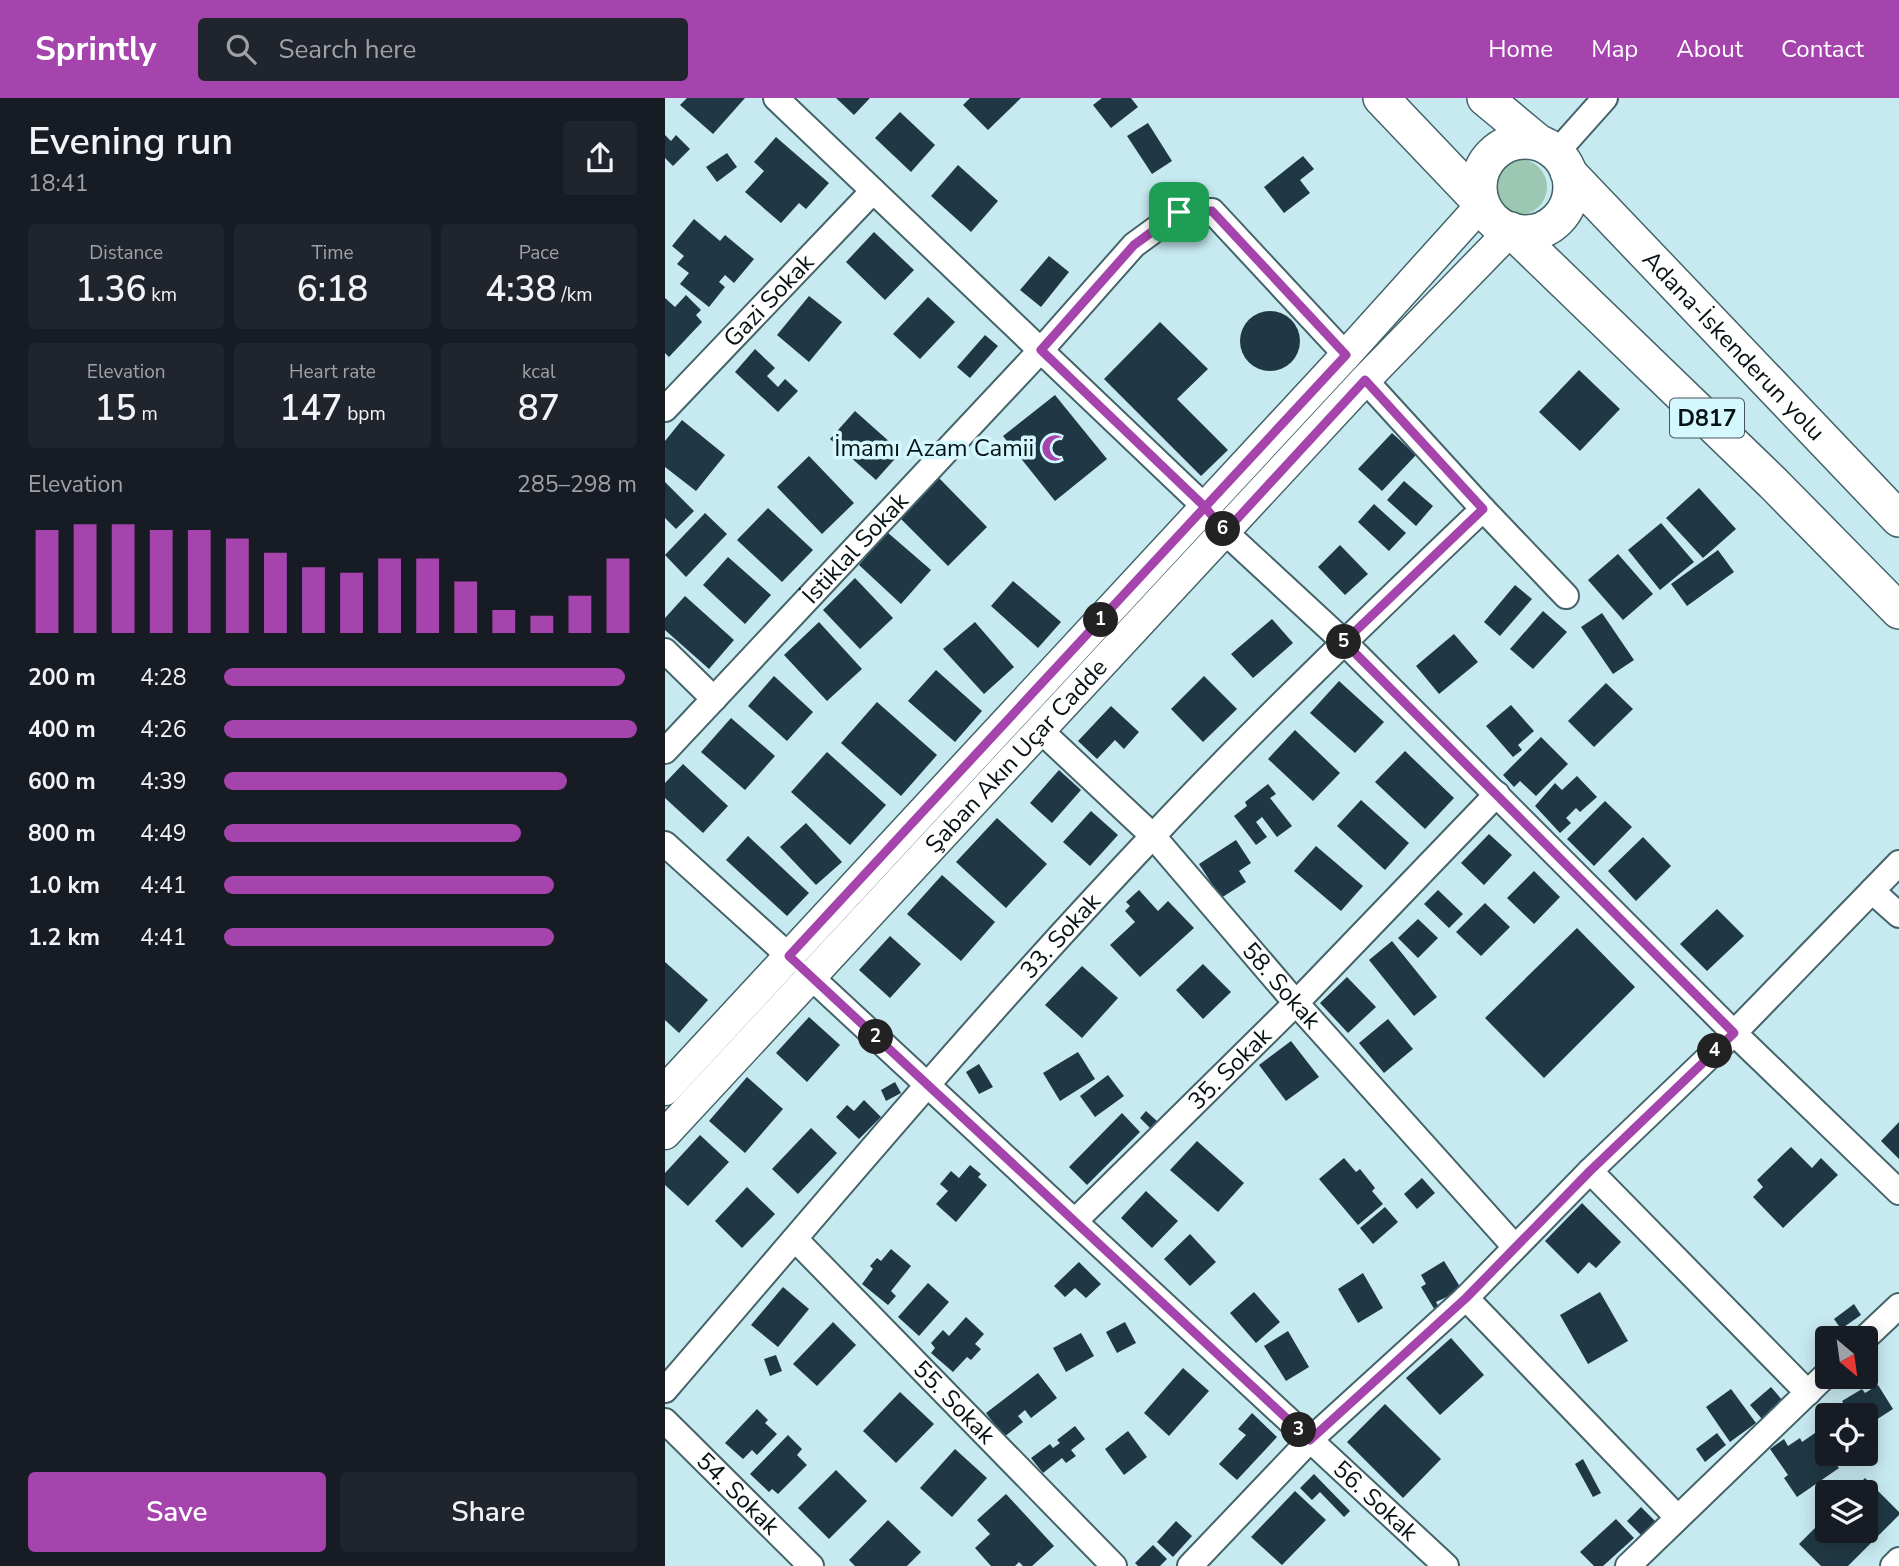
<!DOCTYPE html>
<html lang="en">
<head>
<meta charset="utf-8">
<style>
  body { margin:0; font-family:"Nunito Sans",sans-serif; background:#20242c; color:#f1f3f6; height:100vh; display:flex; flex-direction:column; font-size:26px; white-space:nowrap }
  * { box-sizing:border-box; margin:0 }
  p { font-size:23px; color:#9ea1a6 }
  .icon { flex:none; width:38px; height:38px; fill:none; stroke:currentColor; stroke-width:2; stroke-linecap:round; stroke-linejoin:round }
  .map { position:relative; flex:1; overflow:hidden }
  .drawer { display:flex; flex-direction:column; background:#171b24; width:665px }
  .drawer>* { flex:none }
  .needle { width:46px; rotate:151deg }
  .tools { position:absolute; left:1150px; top:1228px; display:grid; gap:14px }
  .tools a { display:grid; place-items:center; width:63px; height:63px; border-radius:7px; background:#171b24; box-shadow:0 4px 18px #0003; font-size:35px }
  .pin { position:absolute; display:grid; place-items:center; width:60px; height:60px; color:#fff; margin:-30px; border-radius:14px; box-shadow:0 4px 10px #0006 }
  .km { position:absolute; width:35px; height:35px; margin:-18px; border-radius:50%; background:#222; color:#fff; font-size:19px; line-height:35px; text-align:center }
  .round { display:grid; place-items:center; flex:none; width:74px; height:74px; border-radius:7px; background:#20242c }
  .summary { display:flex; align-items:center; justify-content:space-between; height:119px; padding:0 28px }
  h1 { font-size:38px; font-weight:600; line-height:52px }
  .figures { display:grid; grid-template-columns:repeat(3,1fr); gap:10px; height:119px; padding:7px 28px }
  .figures div { display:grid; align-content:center; border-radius:7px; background:#20242c; text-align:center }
  .figures b { font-size:35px; font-weight:600 }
  .figures small { font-size:19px; font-weight:400 }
  .figures p { font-size:19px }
  .chart { height:196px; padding:14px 28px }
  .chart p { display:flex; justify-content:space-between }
  .chart svg { width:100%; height:126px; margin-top:7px; stroke:#a444ac; stroke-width:6 }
  .cta { display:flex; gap:14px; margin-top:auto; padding:14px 28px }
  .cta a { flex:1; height:80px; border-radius:7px; background:#a444ac; color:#fff; font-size:28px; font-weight:600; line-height:80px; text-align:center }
  .cta a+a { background:#20242c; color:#f1f3f6 }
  ul { padding:0 28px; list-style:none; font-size:23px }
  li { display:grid; grid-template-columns:112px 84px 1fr; align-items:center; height:52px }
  li i { height:18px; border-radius:9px; background:#a444ac }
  header { display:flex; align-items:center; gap:42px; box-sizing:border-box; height:98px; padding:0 35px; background:#a444ac; color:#fff }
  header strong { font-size:33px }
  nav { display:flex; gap:38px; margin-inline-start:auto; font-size:24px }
  .search { width:490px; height:63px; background:#20242c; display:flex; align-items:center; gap:18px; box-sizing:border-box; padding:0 24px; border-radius:7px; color:#9ea1a6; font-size:26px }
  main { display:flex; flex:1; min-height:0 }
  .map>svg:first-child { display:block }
  .green { fill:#9cc7b2 }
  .building { fill:#203845 }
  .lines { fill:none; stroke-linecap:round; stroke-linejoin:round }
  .minor-casing { stroke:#446369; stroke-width:28 }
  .major-casing { stroke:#446369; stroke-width:33 }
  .highway-casing { stroke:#446369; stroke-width:38 }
  .minor { stroke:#fff; stroke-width:24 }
  .major { stroke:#fff; stroke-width:30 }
  .highway { stroke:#fff; stroke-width:35 }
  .route-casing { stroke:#fff; stroke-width:14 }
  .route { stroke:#a444ac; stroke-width:9 }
  .labels { text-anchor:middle; stroke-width:7; stroke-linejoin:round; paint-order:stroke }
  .shield { fill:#d4f8fe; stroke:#44575a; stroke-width:2 }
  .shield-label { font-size:23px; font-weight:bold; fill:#061214 }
  .street-label { font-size:24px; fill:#061214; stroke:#d4f8fe }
  .poi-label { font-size:24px; fill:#061214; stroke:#d4f8fe; text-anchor:end }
</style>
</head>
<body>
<header>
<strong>Sprintly</strong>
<div class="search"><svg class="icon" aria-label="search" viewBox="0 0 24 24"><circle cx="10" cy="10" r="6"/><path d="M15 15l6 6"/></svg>Search here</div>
<nav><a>Home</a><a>Map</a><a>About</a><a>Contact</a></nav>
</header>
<main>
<section class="drawer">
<div class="summary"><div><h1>Evening run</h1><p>18:41</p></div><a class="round"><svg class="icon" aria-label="share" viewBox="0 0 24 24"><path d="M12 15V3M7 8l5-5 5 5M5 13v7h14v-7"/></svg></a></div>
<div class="figures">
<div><p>Distance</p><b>1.36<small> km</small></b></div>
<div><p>Time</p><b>6:18</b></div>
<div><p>Pace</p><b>4:38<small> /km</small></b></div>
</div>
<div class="figures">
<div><p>Elevation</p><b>15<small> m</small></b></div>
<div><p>Heart rate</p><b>147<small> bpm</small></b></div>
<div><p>kcal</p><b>87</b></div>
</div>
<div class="chart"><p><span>Elevation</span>285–298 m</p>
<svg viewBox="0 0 160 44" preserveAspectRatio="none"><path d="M5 44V8M15 44V6M25 44V6M35 44V8M45 44V8M55 44V11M65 44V16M75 44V21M85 44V23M95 44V18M105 44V18M115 44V26M125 44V36M135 44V38M145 44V31M155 44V18"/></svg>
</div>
<ul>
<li><b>200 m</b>4:28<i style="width:97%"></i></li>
<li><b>400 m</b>4:26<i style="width:100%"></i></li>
<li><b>600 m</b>4:39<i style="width:83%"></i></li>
<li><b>800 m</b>4:49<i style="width:72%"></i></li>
<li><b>1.0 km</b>4:41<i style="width:80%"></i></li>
<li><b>1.2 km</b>4:41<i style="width:80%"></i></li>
</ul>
<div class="cta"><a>Save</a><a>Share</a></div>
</section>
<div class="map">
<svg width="1234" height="1468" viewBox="0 0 1234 1468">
  <rect width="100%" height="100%" fill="#c7eaf1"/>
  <circle class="green" cx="854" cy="89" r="28"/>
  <g class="building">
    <path d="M22 0H80L48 36 15 7Z"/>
    <path d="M171 0H205L189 17Z"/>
    <path d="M305 0H356L323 32 298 7Z"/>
    <path d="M437 0H466L473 9 446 30 428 7Z"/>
    <path d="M235 14 270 47 246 74 210 40Z"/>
    <path d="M483 25 507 63 487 76 462 38Z"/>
    <path d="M0 37 6 43 11 37 25 51 8 68 0 60Z"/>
    <path d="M111 39 164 85 141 111 134 105 116 125 80 94 99 73 89 64Z"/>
    <path d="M62 55 72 69 52 84 41 69Z"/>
    <path d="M638 58 649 71 635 82 645 95 619 115 599 89Z"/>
    <path d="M293 67 333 103 306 134 266 98Z"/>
    <path d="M29 121 55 143 60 137 89 161 69 185 60 177 54 184 60 189 44 209 15 186 24 175 12 166 19 158 7 148Z"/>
    <path d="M209 134 249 172 220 202 181 164Z"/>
    <path d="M384 158 404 174 376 209 355 192Z"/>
    <path d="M21 197 36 212 31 217 37 224 4 259 0 255V200L10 209Z"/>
    <path d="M144 198 177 224 144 264 112 237Z"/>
    <path d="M263 199 290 224 255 261 228 236Z"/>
    <circle cx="605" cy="243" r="30"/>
    <path d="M495 224 543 271 512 301 563 352 536 378 439 281Z"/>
    <path d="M320 237 333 248 305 280 292 269Z"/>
    <path d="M90 251 110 270 102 278 113 289 120 281 133 293 113 314 70 274Z"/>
    <path d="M914 272 955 311 915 353 874 314Z"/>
    <path d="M390 297 442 361 390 403 338 338Z"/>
    <path d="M190 313 236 354 211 382 165 341Z"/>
    <path d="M17 322 60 357 31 393 0 369V343Z"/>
    <path d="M727 335 751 357 717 393 693 371Z"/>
    <path d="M144 358 189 405 157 436 112 389Z"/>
    <path d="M273 379 322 429 283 468 233 418Z"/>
    <path d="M739 383 768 408 751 428 722 402Z"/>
    <path d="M0 384 29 413 11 431 0 420Z"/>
    <path d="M1034 390 1071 431 1038 460 1001 420Z"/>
    <path d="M709 406 741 435 724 453 693 424Z"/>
    <path d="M103 410 148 452 117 484 72 442Z"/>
    <path d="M40 415 62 436 21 479 0 457Z"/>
    <path d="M996 425 1029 464 995 492 963 452Z"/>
    <path d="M222 434 266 472 236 506 194 467Z"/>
    <path d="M675 447 703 476 680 497 653 469Z"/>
    <path d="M1053 452 1069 474 1022 508 1006 486Z"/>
    <path d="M953 456 988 496 958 522 923 482Z"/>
    <path d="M63 459 106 497 80 526 38 487Z"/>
    <path d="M190 480 228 520 195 551 158 512Z"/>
    <path d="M348 483 396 524 373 550 326 508Z"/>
    <path d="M850 487 867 501 835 538 819 524Z"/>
    <path d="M20 498 69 542 44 571 0 532V520Z"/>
    <path d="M878 513 902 534 868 571 845 551Z"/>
    <path d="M937 515 969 562 948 576 916 529Z"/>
    <path d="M607 521 628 545 588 580 566 556Z"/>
    <path d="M154 524 197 571 162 603 119 557Z"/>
    <path d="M310 524 349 569 319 596 278 551Z"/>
    <path d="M789 536 813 564 774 596 751 568Z"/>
    <path d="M271 572 317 613 290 644 243 603Z"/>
    <path d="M109 578 148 614 122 643 83 608Z"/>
    <path d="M539 578 572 611 538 644 506 611Z"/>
    <path d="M674 583 719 624 690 655 645 615Z"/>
    <path d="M941 585 968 611 929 649 903 623Z"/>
    <path d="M212 604 272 657 236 698 176 645Z"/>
    <path d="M846 607 869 633 853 647 857 652 848 659 821 628Z"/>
    <path d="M446 608 474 634 459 651 450 642 432 661 413 643Z"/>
    <path d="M66 620 110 658 80 692 36 654Z"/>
    <path d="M630 632 675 675 648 703 603 661Z"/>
    <path d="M876 639 903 666 871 698 855 683 849 689 838 677Z"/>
    <path d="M740 653 789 700 760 731 710 684Z"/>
    <path d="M162 654 221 707 185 747 126 694Z"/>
    <path d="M18 666 63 708 38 735 0 700V685Z"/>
    <path d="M394 672 416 692 387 725 365 705Z"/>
    <path d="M912 678 932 699 915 714 911 710 901 720 906 725 895 735 870 708 890 685 897 692Z"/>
    <path d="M603 686 611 696 605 700 627 728 612 739 597 719 591 724 602 739 591 747 569 718 582 708 580 704Z"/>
    <path d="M696 702 744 745 720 772 672 728Z"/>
    <path d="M940 703 967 729 929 768 902 741Z"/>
    <path d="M426 713 453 737 425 768 398 744Z"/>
    <path d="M332 720 382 766 341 810 291 764Z"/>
    <path d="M141 725 177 764 151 787 115 749Z"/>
    <path d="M824 736 847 757 819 787 796 765Z"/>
    <path d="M83 738 144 795 122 818 61 762Z"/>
    <path d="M978 739 1006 768 971 803 943 773Z"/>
    <path d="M571 742 586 765 574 773 581 784 556 800 534 766Z"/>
    <path d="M651 748 698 788 676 813 629 773Z"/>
    <path d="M869 773 895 799 869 826 842 800Z"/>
    <path d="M277 777 330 824 296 863 242 816Z"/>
    <path d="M474 792 493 813 503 803 529 830 475 879 445 847 470 824 460 813 465 808 461 804Z"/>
    <path d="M773 792 798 816 784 830 759 806Z"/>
    <path d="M820 805 845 829 816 858 791 834Z"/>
    <path d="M1052 811 1079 838 1042 873 1015 846Z"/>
    <path d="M753 821 773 840 753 860 733 840Z"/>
    <path d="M912 830 970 889 879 980 820 920Z"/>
    <path d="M225 838 256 866 225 900 194 872Z"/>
    <path d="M727 843 772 899 749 918 704 862Z"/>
    <path d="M0 864 43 902 14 935 0 922Z"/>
    <path d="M538 866 566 894 538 921 511 892Z"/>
    <path d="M417 868 453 900 417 940 380 907Z"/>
    <path d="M682 879 711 909 683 935 655 905Z"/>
    <path d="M144 919 175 947 142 984 111 955Z"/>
    <path d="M723 921 748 951 719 975 694 945Z"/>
    <path d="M626 943 654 979 621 1003 594 967Z"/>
    <path d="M413 954 430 981 395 1003 378 975Z"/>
    <path d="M314 966 328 989 314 996 301 974Z"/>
    <path d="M443 977 459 998 430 1019 415 998Z"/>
    <path d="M82 979 118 1011 80 1055 44 1023Z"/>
    <path d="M230 984 236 995 221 1003 216 992Z"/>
    <path d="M199 1002 216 1019 194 1041 171 1019 182 1007 189 1013Z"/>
    <path d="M481 1013 493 1024 486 1031 475 1020Z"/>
    <path d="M457 1015 475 1034 422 1087 404 1069Z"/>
    <path d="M1234 1024V1061L1216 1043Z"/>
    <path d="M146 1030 172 1055 133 1096 107 1071Z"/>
    <path d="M35 1037 64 1064 23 1108 0 1087V1075Z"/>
    <path d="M532 1043 579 1085 553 1114 505 1072Z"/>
    <path d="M1126 1049 1147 1070 1156 1060 1173 1077 1118 1130 1088 1099 1098 1089 1092 1082Z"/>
    <path d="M679 1060 691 1074 695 1071 710 1090 707 1093 718 1106 693 1127 654 1081Z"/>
    <path d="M305 1067 316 1076 313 1079 322 1087 291 1124 271 1106 283 1093 275 1086 286 1073 294 1080Z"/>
    <path d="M757 1080 770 1095 752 1111 739 1096Z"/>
    <path d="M82 1089 110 1116 77 1150 50 1123Z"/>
    <path d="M481 1093 513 1123 487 1150 456 1120Z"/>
    <path d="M917 1105 956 1144 931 1170 924 1164 913 1176 880 1143Z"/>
    <path d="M720 1109 733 1124 708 1146 695 1130Z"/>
    <path d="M525 1136 551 1164 525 1188 499 1161Z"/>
    <path d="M226 1151 246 1168 226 1193 231 1198 223 1207 197 1186 208 1171 205 1168 212 1160 216 1163Z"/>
    <path d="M779 1163 797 1192 771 1204 775 1211 771 1214 756 1189 761 1186 756 1177Z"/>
    <path d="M414 1164 436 1186 421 1200 410 1190 400 1199 389 1188Z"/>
    <path d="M698 1175 718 1210 693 1225 673 1191Z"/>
    <path d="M263 1185 284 1204 254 1238 233 1219Z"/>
    <path d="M118 1189 144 1211 113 1249 86 1227Z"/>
    <path d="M589 1194 615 1224 591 1245 565 1215Z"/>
    <path d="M935 1194 963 1243 923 1266 895 1217Z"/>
    <path d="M1189 1206 1196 1217 1176 1231 1169 1221Z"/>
    <path d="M301 1219 319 1236 310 1246 316 1251 306 1262 302 1259 288 1274 266 1255 270 1250 266 1245 278 1232 284 1238Z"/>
    <path d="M168 1224 191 1247 152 1288 128 1266Z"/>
    <path d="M460 1224 471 1245 452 1255 441 1234Z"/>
    <path d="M623 1233 644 1269 621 1283 599 1248Z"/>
    <path d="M416 1235 429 1258 401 1274 388 1250Z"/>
    <path d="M786 1240 819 1277 775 1317 741 1280Z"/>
    <path d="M111 1257 117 1273 105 1278 99 1261Z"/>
    <path d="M518 1270 544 1293 504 1338 479 1315Z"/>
    <path d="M373 1275 392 1300 366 1320 360 1312 353 1318 358 1324 339 1339 321 1315Z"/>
    <path d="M1213 1287 1228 1311 1200 1329V1318H1186L1177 1303 1197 1291 1200 1295Z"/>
    <path d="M1106 1289 1118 1303 1097 1321 1085 1307Z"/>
    <path d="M1066 1291 1091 1325 1065 1344 1041 1309Z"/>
    <path d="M235 1294 269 1326 231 1365 198 1333Z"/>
    <path d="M720 1306 776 1361 738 1400 682 1344Z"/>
    <path d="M92 1311 103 1322 100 1325 112 1336 92 1357 87 1352 78 1361 60 1345Z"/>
    <path d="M587 1315 612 1339 572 1382 554 1366 581 1337 573 1331Z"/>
    <path d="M410 1328 420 1341 406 1352 411 1358 401 1365 397 1360 378 1375 366 1360 385 1346 388 1350 395 1345 392 1342Z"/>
    <path d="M463 1333 482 1359 459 1377 440 1351Z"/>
    <path d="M1052 1335 1061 1347 1040 1364 1031 1351Z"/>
    <path d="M1150 1335 1162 1356H1164L1174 1370 1132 1399 1119 1380 1123 1377 1105 1351 1119 1341 1123 1348 1135 1340 1137 1344Z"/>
    <path d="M123 1337 137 1351 132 1357 142 1367 113 1396 107 1391 104 1394 85 1376Z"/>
    <path d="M290 1351 322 1380 287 1419 255 1390Z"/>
    <path d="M918 1361 936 1395 928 1399 910 1366Z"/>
    <path d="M171 1372 202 1403 164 1441 133 1410Z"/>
    <path d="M649 1376 685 1413 679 1419 655 1394 647 1402 635 1390Z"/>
    <path d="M1200 1380 1234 1414V1417L1183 1468H1156L1134 1446 1162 1418V1433H1200V1395H1185Z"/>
    <path d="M630 1393 661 1422 617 1467 586 1439Z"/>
    <path d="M341 1396 389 1448 367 1468H358L354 1464 350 1468H326L310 1450 325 1436 312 1422Z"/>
    <path d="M976 1409 992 1425 978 1439 962 1423Z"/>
    <path d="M951 1421 969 1440 938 1468H929L915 1454Z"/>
    <path d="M223 1422 256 1454 242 1468H190L184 1462Z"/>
    <path d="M511 1423 527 1438 508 1459 492 1444Z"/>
    <path d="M488 1447 502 1461 495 1468H473L470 1465Z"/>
  </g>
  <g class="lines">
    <defs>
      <g id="minor">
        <path d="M111 0 540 409 560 434 679 544 1069 935 1234 1094"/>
        <path d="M891 55 940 0"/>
        <path d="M700 282 818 411 901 498"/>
        <path id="s1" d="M0 311 208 93"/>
        <path d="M0 553 49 601"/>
        <path id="s2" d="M375 632 488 738 631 905 850 1149"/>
        <path id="s3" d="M0 653 376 252 469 147 514 114 547 113 681 257"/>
        <path d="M0 746 124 858"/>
        <path d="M1207 793 1234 817"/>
        <path id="s4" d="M146 879 781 1468"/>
        <path d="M925 1073 1143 1295"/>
        <path id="s5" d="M410 1123 631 905 832 696"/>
        <path id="s6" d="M130 1141 449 1468"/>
        <path d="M801 1200 1012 1419"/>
        <path d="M1199 1241 1234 1208"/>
        <path id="s7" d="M0 1292C160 1106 318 917 487 739 593 626 706 518 818 411"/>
        <path id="s8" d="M0 1323 146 1468"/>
        <path d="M525 1468 645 1342 801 1200 925 1073 1069 935 1234 765"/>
        <path d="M963 1468 1162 1276"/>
        <path d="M1228 1468 1234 1462"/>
      </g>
      <g id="major">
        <path d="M0 992 681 257 817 106"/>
        <path id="s9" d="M0 1036 700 282 846 132"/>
      </g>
      <g id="highway">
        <path d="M716 0 817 106"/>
        <path d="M820 0 873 44"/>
        <circle cx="860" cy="89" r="46"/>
        <path id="s10" d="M903 74 1234 421"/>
        <path d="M846 132 1108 385 1234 513"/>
      </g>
    </defs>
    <use href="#minor" class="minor-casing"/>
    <use href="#major" class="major-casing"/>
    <use href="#highway" class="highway-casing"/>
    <use href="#minor" class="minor"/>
    <use href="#major" class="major"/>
    <use href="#highway" class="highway"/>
  </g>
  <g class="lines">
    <defs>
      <path id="route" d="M514 114 469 147 376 252 540 409 124 858 645 1342 801 1200 925 1073 1069 935 679 544 818 411 700 282 560 434 540 409 681 257 547 113 514 114"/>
    </defs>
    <use href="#route" class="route-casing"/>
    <use href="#route" class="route"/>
  </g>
  <defs>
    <symbol id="mosque-bare" viewBox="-9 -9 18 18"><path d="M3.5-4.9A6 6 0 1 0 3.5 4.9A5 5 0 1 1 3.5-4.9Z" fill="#a444ac" stroke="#d4f8fe" stroke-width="2.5" paint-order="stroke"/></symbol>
  </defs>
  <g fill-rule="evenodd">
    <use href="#mosque-bare" x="371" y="331" width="38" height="38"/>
  </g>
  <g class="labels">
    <rect class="shield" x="1005" y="300.5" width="74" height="39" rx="5"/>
    <g class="shield-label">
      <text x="1042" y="328">D817</text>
    </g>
    <g class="street-label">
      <text dy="8" stroke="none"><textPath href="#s1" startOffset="150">Gazi Sokak</textPath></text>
      <text dy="8" stroke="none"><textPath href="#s10" startOffset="240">Adana-İskenderun yolu</textPath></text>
      <text dy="8" stroke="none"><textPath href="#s3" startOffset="278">İstiklal Sokak</textPath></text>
      <text dy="8" stroke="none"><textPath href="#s9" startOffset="516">Şaban Akın Uçar Cadde</textPath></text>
      <text dy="8" stroke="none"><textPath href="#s7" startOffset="602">33. Sokak</textPath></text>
      <text dy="8" stroke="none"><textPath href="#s2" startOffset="352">58. Sokak</textPath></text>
      <text dy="8" stroke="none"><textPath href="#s5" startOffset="217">35. Sokak</textPath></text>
      <text dy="8" stroke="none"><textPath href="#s6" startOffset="228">55. Sokak</textPath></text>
      <text dy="8" stroke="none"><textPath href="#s8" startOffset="103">54. Sokak</textPath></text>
      <text dy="8" stroke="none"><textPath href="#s4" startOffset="770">56. Sokak</textPath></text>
    </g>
    <g class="poi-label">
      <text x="369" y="358">İmamı Azam Camii</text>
    </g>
  </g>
</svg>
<div class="tools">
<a><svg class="needle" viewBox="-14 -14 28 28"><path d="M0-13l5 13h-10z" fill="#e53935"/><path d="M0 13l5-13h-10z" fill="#9ea1a6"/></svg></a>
<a><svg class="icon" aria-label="locate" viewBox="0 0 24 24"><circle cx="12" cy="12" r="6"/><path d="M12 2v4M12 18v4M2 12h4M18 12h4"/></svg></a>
<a><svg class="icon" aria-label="layers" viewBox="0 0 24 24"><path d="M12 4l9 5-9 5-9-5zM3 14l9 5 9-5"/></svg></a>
</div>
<div class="pin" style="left:514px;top:114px;background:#1e9e55"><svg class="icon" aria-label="arrive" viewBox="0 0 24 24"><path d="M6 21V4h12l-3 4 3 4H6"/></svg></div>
<b class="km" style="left:436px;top:522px">1</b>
<b class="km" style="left:211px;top:939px">2</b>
<b class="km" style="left:634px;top:1332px">3</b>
<b class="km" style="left:1050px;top:953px">4</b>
<b class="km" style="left:679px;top:544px">5</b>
<b class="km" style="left:558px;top:431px">6</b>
</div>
</main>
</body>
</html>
